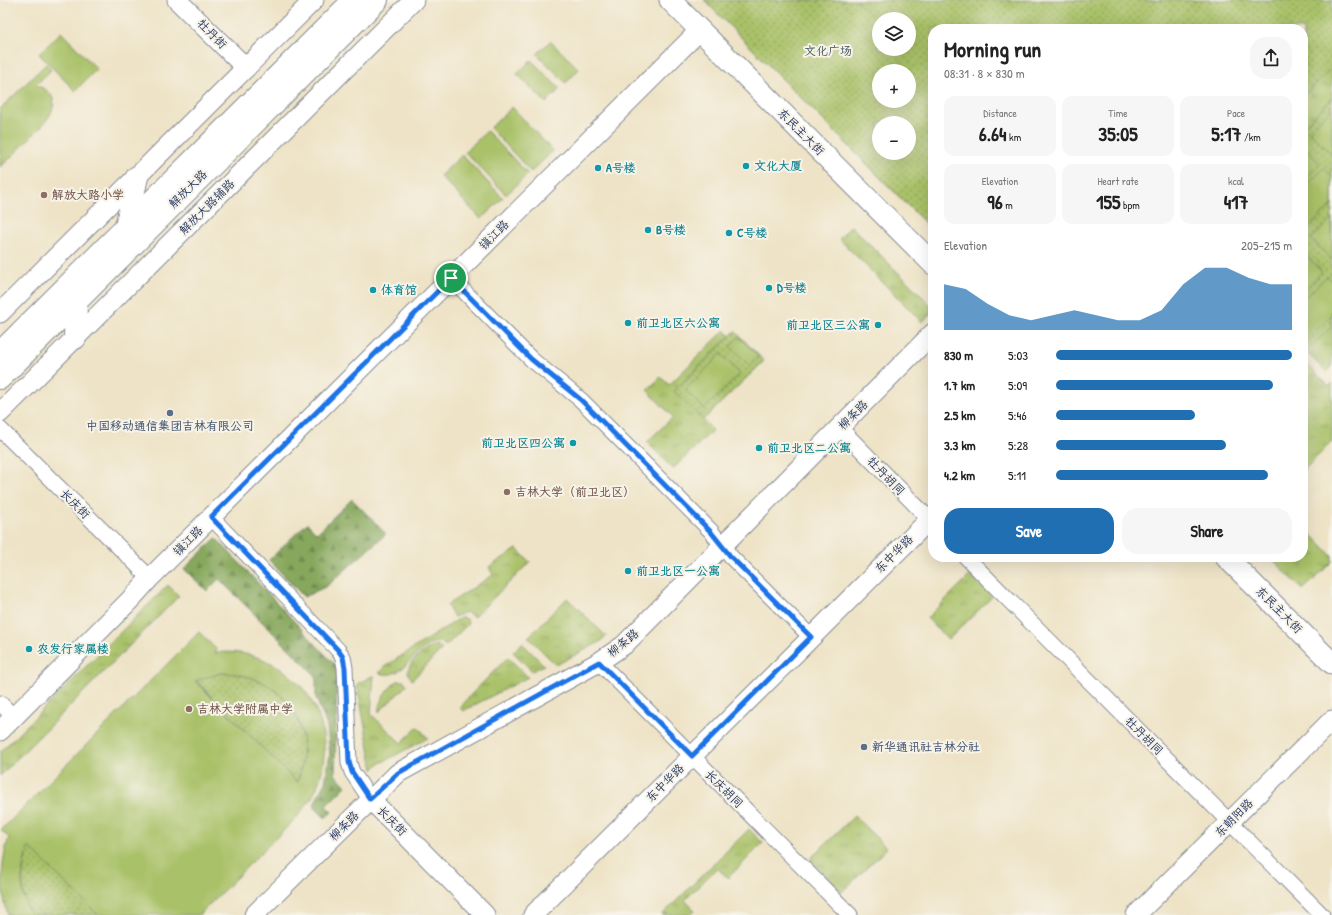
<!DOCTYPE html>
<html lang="en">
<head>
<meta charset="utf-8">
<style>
  body { margin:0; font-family:"Patrick Hand","LXGW WenKai TC",sans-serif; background:#f6f6f6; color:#222; height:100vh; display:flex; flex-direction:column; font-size:15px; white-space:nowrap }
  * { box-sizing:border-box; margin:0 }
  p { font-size:13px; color:#767676 }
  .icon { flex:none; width:22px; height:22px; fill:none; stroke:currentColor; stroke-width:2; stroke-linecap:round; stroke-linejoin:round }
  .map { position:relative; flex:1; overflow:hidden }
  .side { position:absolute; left:928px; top:24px; width:380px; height:538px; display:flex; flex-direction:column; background:#fff; border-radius:16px; box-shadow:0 4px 16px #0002 }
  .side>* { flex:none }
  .fabs { position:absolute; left:872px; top:12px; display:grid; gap:8px }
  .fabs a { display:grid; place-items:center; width:44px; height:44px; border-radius:50%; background:#fff; box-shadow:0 4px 16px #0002; font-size:20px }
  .pin { position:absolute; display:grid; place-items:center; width:34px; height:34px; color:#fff; margin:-17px; border:2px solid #fff; border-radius:50%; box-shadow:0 1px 4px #0007 }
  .round { display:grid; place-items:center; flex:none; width:42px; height:42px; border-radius:16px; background:#f6f6f6 }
  .head { display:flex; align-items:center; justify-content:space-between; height:68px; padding:0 16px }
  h1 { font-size:22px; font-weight:700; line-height:30px }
  .metrics { display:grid; grid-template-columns:repeat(3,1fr); gap:6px; height:68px; padding:4px 16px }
  .metrics div { display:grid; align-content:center; border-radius:10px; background:#f6f6f6; text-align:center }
  .metrics b { font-size:20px; font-weight:700 }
  .metrics small { font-size:11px; font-weight:400 }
  .metrics p { font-size:11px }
  .chart { height:112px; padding:8px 16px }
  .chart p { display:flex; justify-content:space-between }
  .chart svg { width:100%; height:72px; margin-top:4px; fill:#1f6fb2; opacity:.7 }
  .action { display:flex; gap:8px; margin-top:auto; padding:8px 16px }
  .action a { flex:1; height:46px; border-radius:16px; background:#1f6fb2; color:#fff; font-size:16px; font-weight:700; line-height:46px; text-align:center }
  .action a+a { background:#f6f6f6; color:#222 }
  ul { padding:0 16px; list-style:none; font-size:13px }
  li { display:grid; grid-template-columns:64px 48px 1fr; align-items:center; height:30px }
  li i { height:10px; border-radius:5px; background:#1f6fb2 }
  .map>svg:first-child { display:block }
  .grass { fill:url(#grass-tufts); stroke:#627862 }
  .forest { fill:url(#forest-firs); stroke:#506b5d }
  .park { fill:url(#park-dots); stroke:#627862; fill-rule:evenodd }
  .garden { fill:#a9c167; stroke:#627862; fill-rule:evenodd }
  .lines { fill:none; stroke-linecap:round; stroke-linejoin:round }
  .minor-casing { stroke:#848992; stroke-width:17 }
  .tertiary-casing { stroke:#848992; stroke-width:21 }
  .secondary-casing { stroke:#848992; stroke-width:23 }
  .primary-casing { stroke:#848992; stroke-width:24 }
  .minor { stroke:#fff; stroke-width:15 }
  .tertiary { stroke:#fff; stroke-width:19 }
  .secondary { stroke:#fff; stroke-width:21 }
  .primary { stroke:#fff; stroke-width:22 }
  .route-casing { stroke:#fff; stroke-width:8 }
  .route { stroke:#1a73e8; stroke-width:5 }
  .culture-dot { fill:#0f9aa8; stroke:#f7f3e8; stroke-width:1.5 }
  .education-dot { fill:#8d6e63; stroke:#f7f3e8; stroke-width:1.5 }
  .service-dot { fill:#5c6f8a; stroke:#f7f3e8; stroke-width:1.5 }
  .labels { text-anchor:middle; stroke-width:4; stroke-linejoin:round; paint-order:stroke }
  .street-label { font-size:12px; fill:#1b2f5e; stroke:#f7f3e8 }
  .park-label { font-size:12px; fill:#3e5460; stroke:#f7f3e8 }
  .culture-label { font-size:12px; font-weight:bold; fill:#0d838f; stroke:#f7f3e8; text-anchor:start }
  .education-label { font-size:12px; font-weight:bold; fill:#785e54; stroke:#f7f3e8; text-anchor:start }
  .service-label { font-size:12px; font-weight:bold; fill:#4e5e75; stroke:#f7f3e8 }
</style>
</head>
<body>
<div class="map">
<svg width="1332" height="915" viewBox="0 0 1332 915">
  <defs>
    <pattern id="grass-tufts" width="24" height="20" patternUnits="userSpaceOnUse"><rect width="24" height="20" fill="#a9c167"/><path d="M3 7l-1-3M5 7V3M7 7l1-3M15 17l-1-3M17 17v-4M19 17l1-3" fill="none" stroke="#899d58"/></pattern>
    <pattern id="forest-firs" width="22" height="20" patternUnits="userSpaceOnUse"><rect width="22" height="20" fill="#86a75c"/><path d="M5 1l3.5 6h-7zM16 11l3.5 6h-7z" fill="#6d884f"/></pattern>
    <pattern id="park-dots" width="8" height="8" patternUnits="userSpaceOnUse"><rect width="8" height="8" fill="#a9c167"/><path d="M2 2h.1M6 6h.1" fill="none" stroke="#899d58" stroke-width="1.8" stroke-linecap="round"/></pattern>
  </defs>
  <rect width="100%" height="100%" fill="#f7f3e8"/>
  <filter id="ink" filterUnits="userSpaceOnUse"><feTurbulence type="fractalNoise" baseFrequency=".025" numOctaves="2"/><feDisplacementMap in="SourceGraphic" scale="8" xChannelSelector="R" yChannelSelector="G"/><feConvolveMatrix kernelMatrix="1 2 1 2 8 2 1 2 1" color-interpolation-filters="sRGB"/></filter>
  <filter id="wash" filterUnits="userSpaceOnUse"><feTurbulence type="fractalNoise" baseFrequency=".012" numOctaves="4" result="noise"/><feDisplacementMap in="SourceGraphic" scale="16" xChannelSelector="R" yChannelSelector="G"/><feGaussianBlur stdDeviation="0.9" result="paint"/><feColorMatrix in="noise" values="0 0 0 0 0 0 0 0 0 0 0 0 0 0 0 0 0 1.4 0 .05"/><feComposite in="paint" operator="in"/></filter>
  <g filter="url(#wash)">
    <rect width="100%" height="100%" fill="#eee3c6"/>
    <g class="grass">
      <path d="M1332 68V99L1303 127V97Z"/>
      <path d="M851 226 931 305 930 315 922 322 839 239Z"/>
      <path d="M1332 326V367L1326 372 1306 352Z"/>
      <path d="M725 330 730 336 674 391 713 430 673 469 647 442 673 417 647 390 661 377 669 385Z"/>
      <path d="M1303 360 1329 386 1332 383V442L1303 471Z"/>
      <path d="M1303 526 1332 556V562L1303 590 1270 557H1303Z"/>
      <path d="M517 549 530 562 474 617 466 612 454 617 447 605 493 575 489 567Z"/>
      <path d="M970 575 992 597 948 640 927 618Z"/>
      <path d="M168 585 179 596 0 776V752Z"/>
      <path d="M567 598 606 636 600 642 556 665 528 637Z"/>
      <path d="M462 617 467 619 468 624 446 646 441 642C417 640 405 683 379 673L384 667Z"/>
      <path d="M522 643 544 665 532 671 513 652Z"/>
      <path d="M437 645 442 649 412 680 408 673C407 662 427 647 437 645Z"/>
      <path d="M508 657 528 677 463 711 459 707Z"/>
      <path d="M374 675 371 714 401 743 418 727 428 738 377 765 373 770 357 684Z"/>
      <path d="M397 681H404L407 685 379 712C377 701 389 688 397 681Z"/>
      <path d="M854 816 887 848 842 892 810 859Z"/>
      <path d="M749 829 763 843 728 878 717 868 685 900 695 911 691 915H662Z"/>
    </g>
    <g class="forest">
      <path d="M352 499 386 534 327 586 304 597 269 560 307 523 317 533Z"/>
      <path d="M216 538 337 667 335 774 346 786 326 806 332 812 325 818 313 806 325 782 330 755 327 726 316 698V676L219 579 207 591 184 569Z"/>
    </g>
    <g class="park">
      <path d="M704 0H1332V68L1303 97V29H933V231ZM879 19H909V49H879ZM879 71H909V101H879ZM879 123H909V153H879Z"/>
      <path d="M1332 99V326L1306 352 1303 349V127Z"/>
      <path d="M735 331 764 361 703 420 674 391Z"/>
      <path d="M221 673C283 673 318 724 297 782L195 680Z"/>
      <path d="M29 846 98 915H31C19 894 21 869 29 846Z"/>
    </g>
    <g class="garden">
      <path d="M61 32 97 69 75 91 39 54Z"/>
      <path d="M550 41 579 69 566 83 537 54Z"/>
      <path d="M531 60 560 89 546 103 517 74Z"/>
      <path d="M46 64 51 70 36 85C73 99 43 125 27 141 18 150 10 159 0 167V109Z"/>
      <path d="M512 107 553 151 531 172 490 128Z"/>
      <path d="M1332 108V152L1331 153 1309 131Z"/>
      <path d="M487 131 528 174 506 195 465 152Z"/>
      <path d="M1303 146 1320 164 1303 181Z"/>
      <path d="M462 155 503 198 481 219 440 176Z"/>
      <path d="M1324 168 1332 176V205L1304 232 1303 189Z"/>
      <path d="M1332 219V260L1311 239Z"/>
      <path d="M1303 252 1322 272 1303 291Z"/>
      <path d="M1327 276 1332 282V315L1306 341 1303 338V300Z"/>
      <path d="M739 337 758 356 749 365 730 346Z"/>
      <path d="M721 354 740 374 704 409 685 390Z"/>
      <path d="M199 632 217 650 215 653C247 649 277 661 299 684 327 713 332 762 312 797 300 816 283 831 268 846 245 869 222 892 199 915H98L29 847C20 868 19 894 31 915H8C0 889 0 864 9 838L1 830ZM221 673C282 673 319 724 297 782L195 681Z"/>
    </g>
  </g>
  <g filter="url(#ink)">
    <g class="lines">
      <defs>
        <g id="minor">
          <path d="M451 278 531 359 581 400 711 531 731 557 811 637"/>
          <path d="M840 428 933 523"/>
          <path d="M0 429 150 578"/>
          <path d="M211 517 338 650 343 657 345 668 349 763 352 772 370 799"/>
          <path d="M966 557 1322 915"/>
          <path d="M599 662 850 915"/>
          <path d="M0 703 14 717"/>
        </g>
        <g id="tertiary">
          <path d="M177 0 246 68"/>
          <path d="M0 313 314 0"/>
          <path d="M0 413 414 0"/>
          <path d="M0 731 133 597 150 578 700 30"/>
          <path d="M370 799 485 915"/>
          <path d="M254 915 398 773 599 662 624 645 933 333"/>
          <path d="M533 915 933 516"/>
          <path d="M1136 915 1332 720"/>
        </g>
        <g id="secondary">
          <path d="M670 0 933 264"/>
          <path d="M1226 557 1332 663"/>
        </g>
        <g id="primary">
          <path d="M126 227 137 177"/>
          <path d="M75 338 76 302"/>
          <path d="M0 353 354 0"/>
          <path d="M0 378 377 0"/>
        </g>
      </defs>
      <use href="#minor" class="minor-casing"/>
      <use href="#tertiary" class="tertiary-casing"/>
      <use href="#secondary" class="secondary-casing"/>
      <use href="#primary" class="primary-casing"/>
      <use href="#minor" class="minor"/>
      <use href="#tertiary" class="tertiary"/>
      <use href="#secondary" class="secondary"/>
      <use href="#primary" class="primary"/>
    </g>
  </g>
  <g class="lines" filter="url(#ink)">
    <defs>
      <path id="route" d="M451 278 531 359 581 400 711 532 731 557 811 637 692 756 599 662 398 773 370 799 352 772 349 762 345 668 343 657 338 650 211 517Z"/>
    </defs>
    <use href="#route" class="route-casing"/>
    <use href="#route" class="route"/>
  </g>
  <g class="culture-dot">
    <circle cx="746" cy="166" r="4"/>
    <circle cx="598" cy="168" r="4"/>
    <circle cx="648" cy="230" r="4"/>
    <circle cx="729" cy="233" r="4"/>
    <circle cx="769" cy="288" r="4"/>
    <circle cx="373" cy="290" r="4"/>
    <circle cx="628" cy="323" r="4"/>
    <circle cx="878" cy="325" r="4"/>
    <circle cx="573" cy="443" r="4"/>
    <circle cx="759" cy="448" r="4"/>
    <circle cx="628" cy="571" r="4"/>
    <circle cx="29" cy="649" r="4"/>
  </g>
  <g class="education-dot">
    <circle cx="44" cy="195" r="4"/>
    <circle cx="507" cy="492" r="4"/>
    <circle cx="189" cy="709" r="4"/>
  </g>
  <g class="service-dot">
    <circle cx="170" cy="413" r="4"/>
    <circle cx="864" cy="747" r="4"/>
  </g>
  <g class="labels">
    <g class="street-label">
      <text transform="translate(212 34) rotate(45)" y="4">牡丹街</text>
      <text transform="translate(801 132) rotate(45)" y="4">东民主大街</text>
      <text transform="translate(188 189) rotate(-45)" y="4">解放大路</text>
      <text transform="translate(207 207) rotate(-45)" y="4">解放大路辅路</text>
      <text transform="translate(494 235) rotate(-45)" y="4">镇江路</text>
      <text transform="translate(853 415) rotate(-45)" y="4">柳条路</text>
      <text transform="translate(886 476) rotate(46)" y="4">牡丹胡同</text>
      <text transform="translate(75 504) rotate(45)" y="4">长庆街</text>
      <text transform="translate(188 541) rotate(-45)" y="4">镇江路</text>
      <text transform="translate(894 554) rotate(-45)" y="4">东中华路</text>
      <text transform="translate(1279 610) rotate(45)" y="4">东民主大街</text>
      <text transform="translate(623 643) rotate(-39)" y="4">柳条路</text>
      <text transform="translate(1144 736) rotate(45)" y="4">牡丹胡同</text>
      <text transform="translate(665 783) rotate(-45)" y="4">东中华路</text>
      <text transform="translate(724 789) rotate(45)" y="4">长庆胡同</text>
      <text transform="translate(1234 818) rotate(-45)" y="4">东朝阳路</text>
      <text transform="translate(392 821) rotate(45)" y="4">长庆街</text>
      <text transform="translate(344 826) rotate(-45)" y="4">柳条路</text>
    </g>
    <g class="park-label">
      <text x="828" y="55">文化广场</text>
    </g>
    <g class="culture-label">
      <text x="754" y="170">文化大厦</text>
      <text x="606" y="172">A号楼</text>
      <text x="656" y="234">B号楼</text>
      <text x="737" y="237">C号楼</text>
      <text x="777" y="292">D号楼</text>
      <text x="381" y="294">体育馆</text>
      <text x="636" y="327">前卫北区六公寓</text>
      <text x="870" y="329" text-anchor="end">前卫北区三公寓</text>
      <text x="565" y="447" text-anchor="end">前卫北区四公寓</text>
      <text x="767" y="452">前卫北区二公寓</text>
      <text x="636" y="575">前卫北区一公寓</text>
      <text x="37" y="653">农发行家属楼</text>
    </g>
    <g class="education-label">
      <text x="52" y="199">解放大路小学</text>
      <text x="515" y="496">吉林大学（前卫北区）</text>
      <text x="197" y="713">吉林大学附属中学</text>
    </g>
    <g class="service-label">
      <text x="170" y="430">中国移动通信集团吉林有限公司</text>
      <text x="872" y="751" text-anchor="start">新华通讯社吉林分社</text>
    </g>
  </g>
</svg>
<div class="fabs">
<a><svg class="icon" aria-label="layers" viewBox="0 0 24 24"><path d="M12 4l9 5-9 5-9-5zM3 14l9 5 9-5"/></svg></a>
<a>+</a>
<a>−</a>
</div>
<div class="pin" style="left:451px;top:278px;background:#1e9e55"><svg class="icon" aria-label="arrive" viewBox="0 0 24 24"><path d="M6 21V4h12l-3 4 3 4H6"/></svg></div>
<section class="side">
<div class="head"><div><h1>Morning run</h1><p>08:31 · 8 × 830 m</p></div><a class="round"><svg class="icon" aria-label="share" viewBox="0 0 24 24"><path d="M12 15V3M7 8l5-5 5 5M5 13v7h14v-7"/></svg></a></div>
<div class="metrics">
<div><p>Distance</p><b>6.64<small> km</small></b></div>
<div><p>Time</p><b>35:05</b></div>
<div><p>Pace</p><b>5:17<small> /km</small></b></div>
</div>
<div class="metrics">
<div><p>Elevation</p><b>96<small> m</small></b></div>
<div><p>Heart rate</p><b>155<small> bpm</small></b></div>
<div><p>kcal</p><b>417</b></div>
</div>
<div class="chart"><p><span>Elevation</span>205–215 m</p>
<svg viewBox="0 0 160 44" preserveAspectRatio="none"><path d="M0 44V16L10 19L20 28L30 35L40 38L50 35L60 32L70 35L80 38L90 38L100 32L110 16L120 6L130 6L140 12L150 16L160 16V44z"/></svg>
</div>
<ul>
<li><b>830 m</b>5:03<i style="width:100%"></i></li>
<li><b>1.7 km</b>5:09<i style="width:92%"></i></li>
<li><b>2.5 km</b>5:46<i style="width:59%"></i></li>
<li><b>3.3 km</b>5:28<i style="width:72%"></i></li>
<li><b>4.2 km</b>5:11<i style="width:90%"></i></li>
</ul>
<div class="action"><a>Save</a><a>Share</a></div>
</section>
</div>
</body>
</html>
